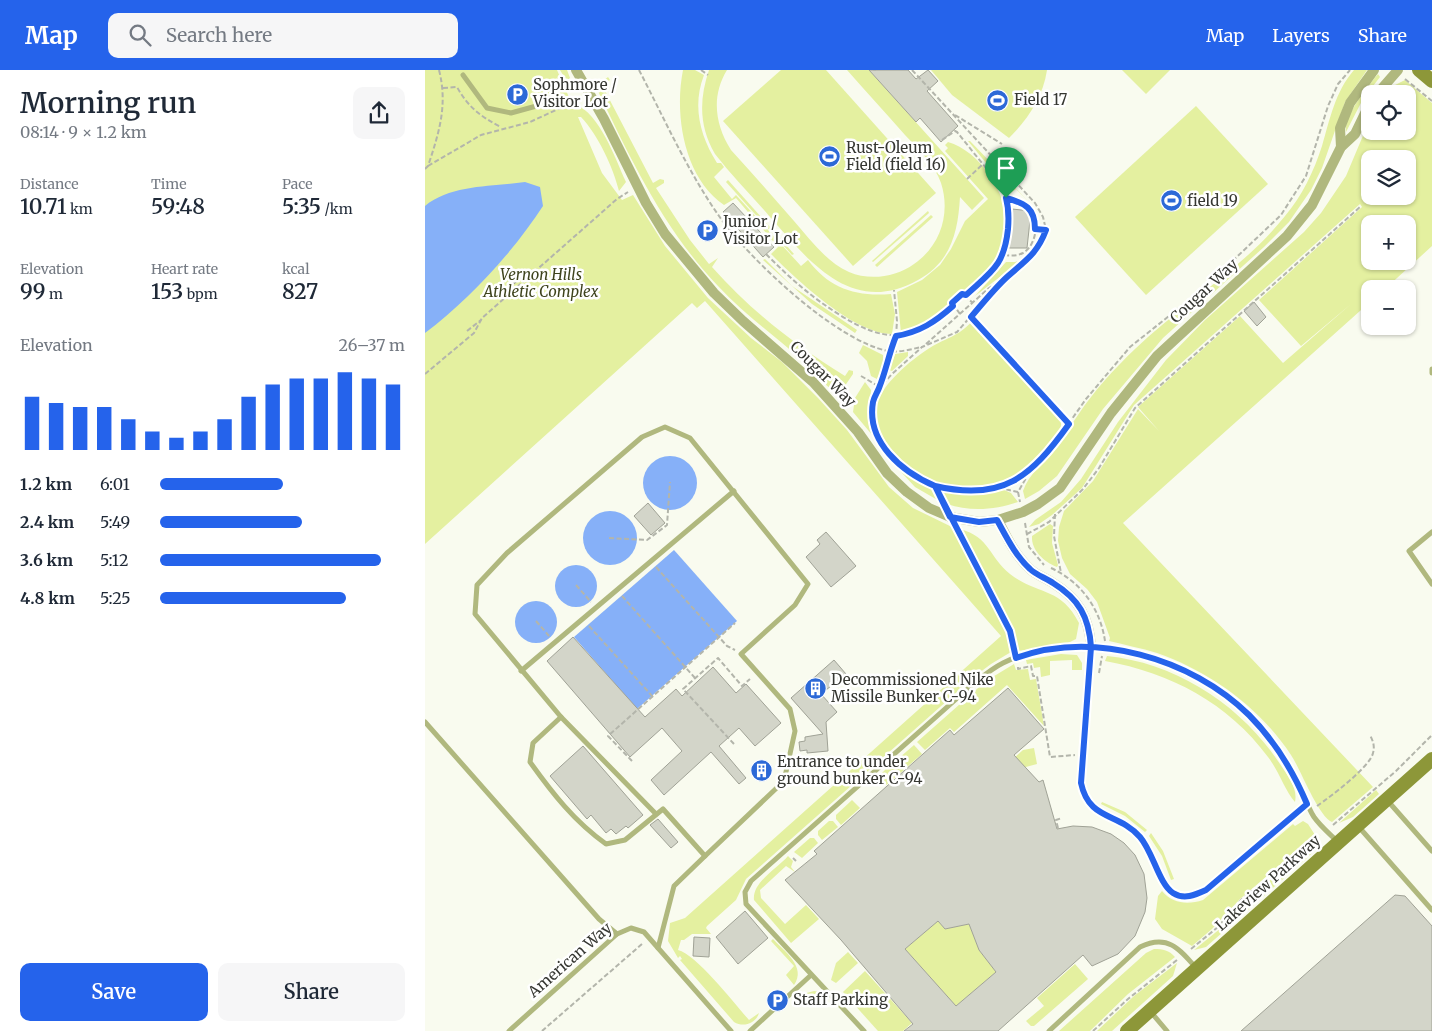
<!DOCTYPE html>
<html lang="en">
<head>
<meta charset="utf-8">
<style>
  body { margin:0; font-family:Merriweather,serif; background:#f6f6f7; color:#1f2937; height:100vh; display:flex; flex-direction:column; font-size:19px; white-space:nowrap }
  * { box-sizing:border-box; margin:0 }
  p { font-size:16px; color:#747a83 }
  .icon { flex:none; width:28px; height:28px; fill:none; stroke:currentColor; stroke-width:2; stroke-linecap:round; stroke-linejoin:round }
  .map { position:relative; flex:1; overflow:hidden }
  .side { display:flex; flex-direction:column; background:#fff; width:425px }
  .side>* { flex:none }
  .fabs { position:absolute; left:936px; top:15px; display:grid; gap:10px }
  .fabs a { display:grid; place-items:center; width:55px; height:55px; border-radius:10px; background:#fff; box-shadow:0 1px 4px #0004; font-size:25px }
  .pin { position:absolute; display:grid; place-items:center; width:42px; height:42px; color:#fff; margin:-51px -21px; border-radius:50% 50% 50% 0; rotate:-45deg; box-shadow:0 0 5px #0007 }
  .pin .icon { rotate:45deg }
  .round { display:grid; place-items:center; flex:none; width:52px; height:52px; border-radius:10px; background:#f6f6f7 }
  .headline { display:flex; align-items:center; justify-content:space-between; height:85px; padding:0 20px }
  h1 { font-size:28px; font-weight:600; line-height:38px }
  .metrics { display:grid; grid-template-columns:repeat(3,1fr); gap:8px; height:85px; padding:5px 20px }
  .metrics div { display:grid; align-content:center }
  .metrics b { font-size:21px; font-weight:600 }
  .metrics small { font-size:14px; font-weight:400 }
  .metrics p { font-size:14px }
  .chart { height:140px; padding:10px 20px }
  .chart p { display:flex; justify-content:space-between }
  .chart svg { width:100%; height:90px; margin-top:5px; stroke:#2563eb; stroke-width:6 }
  .primary-button { display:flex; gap:10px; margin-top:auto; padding:10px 20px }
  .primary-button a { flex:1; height:58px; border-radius:10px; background:#2563eb; color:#fff; font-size:20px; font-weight:600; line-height:58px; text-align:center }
  .primary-button a+a { background:#f6f6f7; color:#1f2937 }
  ul { padding:0 20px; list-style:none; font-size:16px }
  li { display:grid; grid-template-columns:80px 60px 1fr; align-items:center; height:38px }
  li i { height:12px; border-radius:6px; background:#2563eb }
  header { display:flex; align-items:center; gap:30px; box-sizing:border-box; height:70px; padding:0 25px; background:#2563eb; color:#fff }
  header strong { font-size:24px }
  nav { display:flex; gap:28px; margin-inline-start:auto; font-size:18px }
  .search { width:350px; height:45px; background:#f6f6f7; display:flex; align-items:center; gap:12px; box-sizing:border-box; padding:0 18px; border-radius:10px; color:#747a83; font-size:19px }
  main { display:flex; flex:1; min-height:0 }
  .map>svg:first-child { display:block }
  .green { fill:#e4f0a0; fill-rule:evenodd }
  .water { fill:#86b0f8 }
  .building { fill:#d3d5c9; stroke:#a0a296; fill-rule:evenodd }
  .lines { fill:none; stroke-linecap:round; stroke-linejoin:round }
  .path { stroke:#b3b5ab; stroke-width:2; stroke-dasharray:5 2.5; stroke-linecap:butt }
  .lane { stroke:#b0b87e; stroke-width:5 }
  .street { stroke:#b0b87e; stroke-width:10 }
  .secondary { stroke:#8d9739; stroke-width:14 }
  .route-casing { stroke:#fff; stroke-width:10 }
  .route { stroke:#2563eb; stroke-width:6 }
  .labels { text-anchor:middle; stroke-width:5; stroke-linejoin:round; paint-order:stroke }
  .poi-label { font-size:15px; fill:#363732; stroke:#fff; text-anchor:start }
  .park-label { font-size:15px; font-style:italic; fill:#3e431d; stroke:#fff }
  .street-label { font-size:15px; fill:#363732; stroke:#fff }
</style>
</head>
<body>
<header>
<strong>Map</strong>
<div class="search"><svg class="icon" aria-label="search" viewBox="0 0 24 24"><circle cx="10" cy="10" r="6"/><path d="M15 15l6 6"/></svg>Search here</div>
<nav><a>Map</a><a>Layers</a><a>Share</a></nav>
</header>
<main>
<section class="side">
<div class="headline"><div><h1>Morning run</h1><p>08:14 · 9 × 1.2 km</p></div><a class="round"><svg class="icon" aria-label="share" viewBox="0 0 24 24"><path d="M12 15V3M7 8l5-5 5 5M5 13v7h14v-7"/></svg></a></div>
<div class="metrics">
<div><p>Distance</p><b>10.71<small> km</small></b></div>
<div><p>Time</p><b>59:48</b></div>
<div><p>Pace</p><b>5:35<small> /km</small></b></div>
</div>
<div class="metrics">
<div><p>Elevation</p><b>99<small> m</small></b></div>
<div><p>Heart rate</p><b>153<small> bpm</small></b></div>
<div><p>kcal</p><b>827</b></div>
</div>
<div class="chart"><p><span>Elevation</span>26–37 m</p>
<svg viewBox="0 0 160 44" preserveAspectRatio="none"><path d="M5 44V18M15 44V21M25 44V23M35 44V23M45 44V29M55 44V35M65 44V38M75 44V35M85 44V29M95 44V18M105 44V12M115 44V9M125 44V9M135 44V6M145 44V9M155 44V12"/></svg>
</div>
<ul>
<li><b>1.2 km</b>6:01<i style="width:50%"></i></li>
<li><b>2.4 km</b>5:49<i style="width:58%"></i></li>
<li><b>3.6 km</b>5:12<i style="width:90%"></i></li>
<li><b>4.8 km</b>5:25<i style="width:76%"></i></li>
</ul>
<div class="primary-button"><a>Save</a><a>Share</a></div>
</section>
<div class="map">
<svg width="1007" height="961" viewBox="0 0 1007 961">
  <rect width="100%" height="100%" fill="#f9fbef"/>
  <g class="green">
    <path d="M0 0H132L135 7 138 5 135 0H142L145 8 138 14 149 38 150 34C175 44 190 88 201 112L194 121C188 97 173 65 156 47H153L177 103 197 130 208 125 240 176 283 228 326 268 357 292 393 328 422 360 464 417 488 438 529 458 582 562 586 582 566 594 550 606 321 809 311 830 282 856 281 858 286 864H267L259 870H256L253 880C272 885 309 933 324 950L334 943C331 953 319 958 309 952L255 890 257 889 255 886 253 888 243 871 245 853 260 848 576 566 280 231 272 238 267 233 0 474Z"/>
    <path d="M258 0H270L279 5C267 36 275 66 292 93H296L299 97 289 107 307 129 311 125 376 196 383 190C404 218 430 227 466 224L470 244 467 264C429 264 372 210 346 184L353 177 311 128 299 135C259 108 249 45 258 0Z"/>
    <path d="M284 0H302C286 26 290 55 306 80 327 103 348 127 369 151 385 169 401 192 424 202 445 211 471 207 489 194 515 176 526 144 516 113 510 95 493 79 480 65 461 43 441 22 422 0H444L559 128 547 140 535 127C533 162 526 192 493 210 427 247 384 191 345 147 327 126 307 106 290 84 274 56 274 30 284 0Z"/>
    <path d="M356 0H401L511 123 428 196 298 51Z"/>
    <path d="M506 0H622C618 27 603 49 584 68L527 25Z"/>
    <path d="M697 0H745L721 24Z"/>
    <path d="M929 0H942L920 32 897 98 886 120 864 152 839 177 738 268 678 339 632 406 614 421 600 429 598 421C604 403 619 394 630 380 638 369 645 356 653 345 669 321 689 299 710 279 758 233 818 199 860 146 877 126 889 101 897 76 905 49 910 22 929 0Z"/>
    <path d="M953 4 955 7 938 29 921 62C918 47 943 16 953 4Z"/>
    <path d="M183 7 185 10 177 15 228 113 235 109 239 110V113L231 118 265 170 284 194 293 188 287 197C326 241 370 275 420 306L424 300 428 301V304L415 323C405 323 387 299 378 291 350 266 319 244 293 216 239 160 205 88 172 19L173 15Z"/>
    <path d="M980 10 1007 33V176L960 219H945V232L698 453 948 717 907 752C893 746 876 700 866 685 834 637 786 602 732 583 716 578 700 575 684 571L685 568 672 532 662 519 645 504 637 488 633 471 634 457 639 441 668 411 713 339 734 361 713 337 815 246 858 293 926 234 876 276 834 230 937 137 935 134 709 335 657 418 627 445 614 454 604 457 610 450 636 432 656 409 693 352 741 290 780 250 879 162 896 143 921 106 945 49V61H982V24H961L970 15ZM945 89H982V126H945ZM945 154H982V191H945Z"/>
    <path d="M771 36 843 114 721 225 650 147Z"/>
    <path d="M543 71H545L602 130 591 119 583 125 575 110Z"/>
    <path d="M523 72C564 84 599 149 573 189 566 201 554 210 543 219 538 223 532 224 528 229 525 232 525 235 522 238 509 252 495 260 476 263L472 222 497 210 515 195 526 179 540 151 563 129 520 81 523 78 520 75Z"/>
    <path d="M303 110 369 184 367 185 301 112Z"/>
    <path d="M503 141 504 143 448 192 447 191Z"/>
    <path d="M506 145 508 147 452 197 450 195Z"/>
    <path d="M340 189 367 216 432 260 430 263 387 234 338 190Z"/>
    <path d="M598 189 597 190 550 226 581 192H590Z"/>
    <path d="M547 251 633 345C646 363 614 391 599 401 587 409 571 415 557 417 524 423 490 406 469 382 457 369 448 352 452 334 457 314 486 290 503 279 518 269 535 266 547 251Z"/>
    <path d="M438 275 458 285V296L452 309 446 306 442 291 434 283Z"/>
    <path d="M483 282V286L467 301 464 300 470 284Z"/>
    <path d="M440 312 446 320 444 349 453 372 428 342 430 328Z"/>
    <path d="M466 391 489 408 509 417 516 432 490 417Z"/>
    <path d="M514 419 549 423 579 420 586 423 593 432C570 440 545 442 522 434Z"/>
    <path d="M625 454 628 456 627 473 633 495 632 497C619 492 606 480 607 466Z"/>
    <path d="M535 459C565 467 564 487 585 504 613 526 635 516 654 553L651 569 643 573 593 581 588 561Z"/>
    <path d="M636 584 652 585 657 593V600H647V590L625 591V605L616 607 615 597 609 598 608 593 602 594 601 590Z"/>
    <path d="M682 586C752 593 817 636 855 694 863 706 873 718 870 732 860 721 854 701 843 687 803 633 746 603 680 591Z"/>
    <path d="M589 594 591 600 603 599 605 610 611 609 619 656 582 615 529 662 525 658 500 680 492 672 561 611Z"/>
    <path d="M489 675 497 684 482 697 474 688Z"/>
    <path d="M609 678 612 694 597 698 589 688 598 680Z"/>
    <path d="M470 690 479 700 460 716 452 708Z"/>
    <path d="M951 720 954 724 928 747 914 753Z"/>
    <path d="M427 730 435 738 416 755 411 749V745Z"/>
    <path d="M677 732 700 742 722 760 720 762 700 746 676 734Z"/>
    <path d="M404 751H408L413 757 397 770 393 765V761Z"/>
    <path d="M878 751 883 754 890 765 815 829 787 859 767 876 737 859 730 849 733 826 737 821C748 834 763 835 778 830L868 754 870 756Z"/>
    <path d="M726 763 738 781 749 809 746 810 737 786 724 766Z"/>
    <path d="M385 768H389L393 773 377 788 369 782Z"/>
    <path d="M894 769 892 778 883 787 781 877 769 880 796 858 820 831Z"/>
    <path d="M363 786 368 791 366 797 370 802 361 796 335 820 336 828 360 854 381 835 394 849 366 873 329 830C327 812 352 799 363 786Z"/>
    <path d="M513 851 520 859 544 854 554 880 571 902 531 936 480 879Z"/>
    <path d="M348 869C359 881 382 897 369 915L361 905 369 896 346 871Z"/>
    <path d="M729 879C738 879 744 880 750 887L703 924 665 961H634L721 883Z"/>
    <path d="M423 882 433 893 411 913 406 910 411 893Z"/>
    <path d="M752 893 748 906 687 961H672L709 926Z"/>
    <path d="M650 894 663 909 609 956H606L601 951 619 936 612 928Z"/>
    <path d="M440 901 487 953 478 961H453L418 922Z"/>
    <path d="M389 921 395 922 401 929 399 930 395 926 385 933 378 924Z"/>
  </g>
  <g class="water">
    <path d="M100 112 115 117 118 136C88 182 44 230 0 263V136C27 114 68 117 100 112Z"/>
    <circle cx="245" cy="413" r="27"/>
    <circle cx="185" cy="468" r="27"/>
    <path d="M249 480 312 551 212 639 149 567Z"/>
    <circle cx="151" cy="516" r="21"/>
    <circle cx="111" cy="552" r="21"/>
  </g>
  <g class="building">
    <path d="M444 0H483L491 9 503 0 513 11 502 21 533 56 516 72 495 48 491 52Z"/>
    <path d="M308 133 349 177 338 187 298 142Z"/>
    <path d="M587 139 606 141 602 178H584Z"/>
    <path d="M90 200 96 208 89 214 82 206Z"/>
    <path d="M829 232 841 247 832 256 819 241Z"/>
    <path d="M223 433 240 453 226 465 209 446Z"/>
    <path d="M401 462 431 496 406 517 381 487 395 474 392 470Z"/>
    <path d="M148 567 220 647 251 619 257 626 288 597 311 623 321 614 356 653 330 676 314 658 294 676 321 708 314 714 286 682 239 725 226 710 257 681 237 658 205 687 122 591Z"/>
    <path d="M409 590 421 604 396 624 412 642 401 652 403 681 382 683V680L375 681 374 672 380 671V667L398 664 366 628Z"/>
    <path d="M583 618 619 659 589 685 614 712 618 710 632 759 648 756 667 757 686 764 699 773 710 785 719 804 722 828 720 842 710 866 693 884 667 896 658 885 573 961H479L488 954 416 870 360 810 392 784 389 781 525 660 529 665ZM513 851 520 859 544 854 554 880 571 902 531 936 480 879Z"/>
    <path d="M158 676 218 745 203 758 201 756 191 764 186 759 181 763 166 745 162 749 125 706Z"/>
    <path d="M233 749 253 772 246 778 225 755Z"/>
    <path d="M970 825 980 826 1007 856V961H816Z"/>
    <path d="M320 841 343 868 313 894 291 867Z"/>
    <path d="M269 867 285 868 284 887 268 886Z"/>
  </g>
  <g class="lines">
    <g class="path">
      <path d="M214 0C239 48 263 102 294 146 324 189 411 271 463 281 474 283 486 279 497 277"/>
      <path d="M276 0 283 5"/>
      <path d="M448 0H451"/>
      <path d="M487 0 610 133 618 147 621 160 616 175 607 186 568 221 532 262 497 277 467 304 455 317 448 330 447 349 451 364 459 378 494 409 533 421 575 418 593 422 605 401 623 383 661 329 705 277 778 219 856 145 881 106 903 36 913 14 925 0"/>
      <path d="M980 9 1007 31"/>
      <path d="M18 18 32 17C43 37 56 47 76 57"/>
      <path d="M530 45 577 74"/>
      <path d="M517 70 530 61 532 62 573 113 580 125 584 140 579 185 572 195 541 225"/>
      <path d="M3 96 56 65 105 52 144 34"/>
      <path d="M0 99 3 96C14 63 23 35 14 0"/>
      <path d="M542 109 558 94"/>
      <path d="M610 159 621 160"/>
      <path d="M341 184C366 209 386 227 415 245 461 274 487 272 528 236"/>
      <path d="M579 185C586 186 592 186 598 183 611 176 615 151 606 139 601 132 589 130 581 128"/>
      <path d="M535 244 527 233 537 224 548 233"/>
      <path d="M546 247 644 354"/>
      <path d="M42 261 56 250"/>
      <path d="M501 274 564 218 579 208"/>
      <path d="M0 304 49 263 57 248 192 129 203 122"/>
      <path d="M436 306 455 317 471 266 472 251 469 220"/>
      <path d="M510 416 518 432"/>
      <path d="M576 417 605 401"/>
      <path d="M593 422 595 432"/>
      <path d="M630 444 629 466 636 503"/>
      <path d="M600 453 604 477 619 495"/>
      <path d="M531 458 585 561 589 580"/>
      <path d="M602 464 624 452 658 419 674 398 710 338 935 137"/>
      <path d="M184 468 222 470 242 455 245 412"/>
      <path d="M231 497 302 576 310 580"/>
      <path d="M626 498C656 512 675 538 680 571"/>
      <path d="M151 515 166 532"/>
      <path d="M197 526 270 608"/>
      <path d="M111 551 125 567"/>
      <path d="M164 556 228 627"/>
      <path d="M593 597V599L606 596 608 606H612L625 687 650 685"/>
      <path d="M674 603 677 586"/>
      <path d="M309 674 258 619 293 588 317 616 325 609"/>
      <path d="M207 691 183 666 310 553"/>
      <path d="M892 736C905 727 945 697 948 683 950 676 948 671 945 665"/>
      <path d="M908 755 971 701 1007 665"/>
      <path d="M633 758 631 750 637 748"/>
      <path d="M368 788 371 791"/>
      <path d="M766 879 793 857 816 830 895 765"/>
      <path d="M117 961 217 874"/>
      <path d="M668 961 703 929 752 890"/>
    </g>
    <g class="lane">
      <path d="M38 5 62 38 86 43 115 35 128 27"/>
      <path d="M1007 299V303"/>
      <path d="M1007 462 984 481 1007 514"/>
      <path d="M666 577 656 713C663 750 690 742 713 764 728 779 732 813 748 823 759 830 770 825 781 820L882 734"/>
      <path d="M96 601 309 421"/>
      <path d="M136 647 108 673 105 692C128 724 149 751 181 774L200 770 238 739 280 786 249 816 233 878"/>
      <path d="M0 652 174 849 192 864"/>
      <path d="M962 730 1007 781"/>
      <path d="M231 744 136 647 50 544 52 515 82 483 217 367 240 357 265 368 383 514 370 535 316 584 365 639 370 661 359 711 280 786"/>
      <path d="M933 756 1007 840"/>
      <path d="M725 941 742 961"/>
      <path d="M84 961 192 864 206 858 219 862 306 961"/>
      <path d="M325 961 385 906"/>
      <path d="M439 961 321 834 320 822 326 811 547 615C557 607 566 599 578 593 661 551 783 595 840 663 851 676 862 691 870 706 878 719 881 735 889 747 896 757 905 764 913 772"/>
      <path d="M624 961 715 877C742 864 754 878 771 898"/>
    </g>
    <g class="street">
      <path d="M151 0 179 49 221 133 240 164 289 223 318 251 388 312 433 362 462 403 482 422 504 438 525 447 554 452 573 450 598 442 613 434 635 418 686 343 732 286 862 166 887 135 916 77 930 64 945 33"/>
      <path d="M952 24 973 0"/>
      <path d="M916 77 915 58 925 33 949 0"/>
      <path d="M573 450C582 468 590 485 605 499 611 505 621 508 628 513 654 529 664 547 666 577"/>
    </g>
    <g class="secondary">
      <path d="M994 0 1007 11"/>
      <path d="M702 961 1007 689"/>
    </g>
  </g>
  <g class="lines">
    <defs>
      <path id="route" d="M581 128C584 139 584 147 583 159 579 196 567 201 541 225L537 224 527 233 528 236C510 252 495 262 471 266 464 283 461 301 454 318 452 323 449 327 448 332 441 372 477 402 510 416L585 561 591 588C669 560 766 588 824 645 850 671 868 701 882 734L781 820C770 825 759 830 748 823 734 814 728 782 715 767 693 742 664 751 656 713L666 577C664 547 654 529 628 513 621 508 611 505 605 499 590 485 582 468 572 450L554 452 525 447 510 416C578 432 606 407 644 354L546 247C558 233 569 219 582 207 601 190 612 184 621 160L610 159C610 138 600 133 581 128"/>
    </defs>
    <use href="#route" class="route-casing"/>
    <use href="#route" class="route"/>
  </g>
  <defs>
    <symbol id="parking-disc" viewBox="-11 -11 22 22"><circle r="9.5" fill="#2c69d7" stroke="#fff"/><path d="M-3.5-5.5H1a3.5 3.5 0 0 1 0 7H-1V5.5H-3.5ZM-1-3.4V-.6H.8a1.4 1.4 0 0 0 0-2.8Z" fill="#fff"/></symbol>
    <symbol id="stadium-disc" viewBox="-11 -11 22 22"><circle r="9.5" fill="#2c69d7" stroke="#fff"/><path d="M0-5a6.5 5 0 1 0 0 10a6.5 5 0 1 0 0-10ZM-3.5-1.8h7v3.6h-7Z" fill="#fff"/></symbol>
    <symbol id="building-disc" viewBox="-11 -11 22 22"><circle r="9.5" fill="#2c69d7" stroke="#fff"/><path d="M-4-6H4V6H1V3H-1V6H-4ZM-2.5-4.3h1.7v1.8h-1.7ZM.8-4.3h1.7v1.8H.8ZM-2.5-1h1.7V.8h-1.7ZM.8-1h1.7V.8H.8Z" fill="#fff"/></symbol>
  </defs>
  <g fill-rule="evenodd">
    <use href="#parking-disc" x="80" y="12" width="25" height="25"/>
    <use href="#stadium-disc" x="560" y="18" width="25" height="25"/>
    <use href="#stadium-disc" x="392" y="74" width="25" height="25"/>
    <use href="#stadium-disc" x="734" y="118" width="25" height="25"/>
    <use href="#parking-disc" x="270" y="148" width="25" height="25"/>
    <use href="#building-disc" x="378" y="606" width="25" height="25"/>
    <use href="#building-disc" x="324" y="688" width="25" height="25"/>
    <use href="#parking-disc" x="340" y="918" width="25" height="25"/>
  </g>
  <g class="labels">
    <g class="poi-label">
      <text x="108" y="20">Sophmore /<tspan x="108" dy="17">Visitor Lot</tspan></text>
      <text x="589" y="35">Field 17</text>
      <text x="421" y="83">Rust-Oleum<tspan x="421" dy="17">Field (field 16)</tspan></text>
      <text x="762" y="136">field 19</text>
      <text x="298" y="157">Junior /<tspan x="298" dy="17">Visitor Lot</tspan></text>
      <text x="406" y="615">Decommissioned Nike<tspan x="406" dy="17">Missile Bunker C-94</tspan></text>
      <text x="352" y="697">Entrance to under<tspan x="352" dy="17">ground bunker C-94</tspan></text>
      <text x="368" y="935">Staff Parking</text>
    </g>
    <g class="park-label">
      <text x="116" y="210">Vernon Hills<tspan x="116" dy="17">Athletic Complex</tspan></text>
    </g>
    <g class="street-label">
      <text transform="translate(779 221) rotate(-43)" y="5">Cougar Way</text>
      <text transform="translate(398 304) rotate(45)" y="5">Cougar Way</text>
      <text transform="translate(843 813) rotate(-42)" y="5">Lakeview Parkway</text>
      <text transform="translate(145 890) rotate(-41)" y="5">American Way</text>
    </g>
  </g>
</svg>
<div class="fabs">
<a><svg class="icon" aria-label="locate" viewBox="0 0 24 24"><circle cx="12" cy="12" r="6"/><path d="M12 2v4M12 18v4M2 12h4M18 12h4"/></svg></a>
<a><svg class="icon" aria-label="layers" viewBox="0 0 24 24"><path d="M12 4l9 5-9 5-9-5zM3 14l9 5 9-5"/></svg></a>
<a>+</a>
<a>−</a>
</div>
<div class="pin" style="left:581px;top:128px;background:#1e9e55"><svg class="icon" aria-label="arrive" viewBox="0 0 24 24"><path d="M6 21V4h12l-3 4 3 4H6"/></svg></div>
</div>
</main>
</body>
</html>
